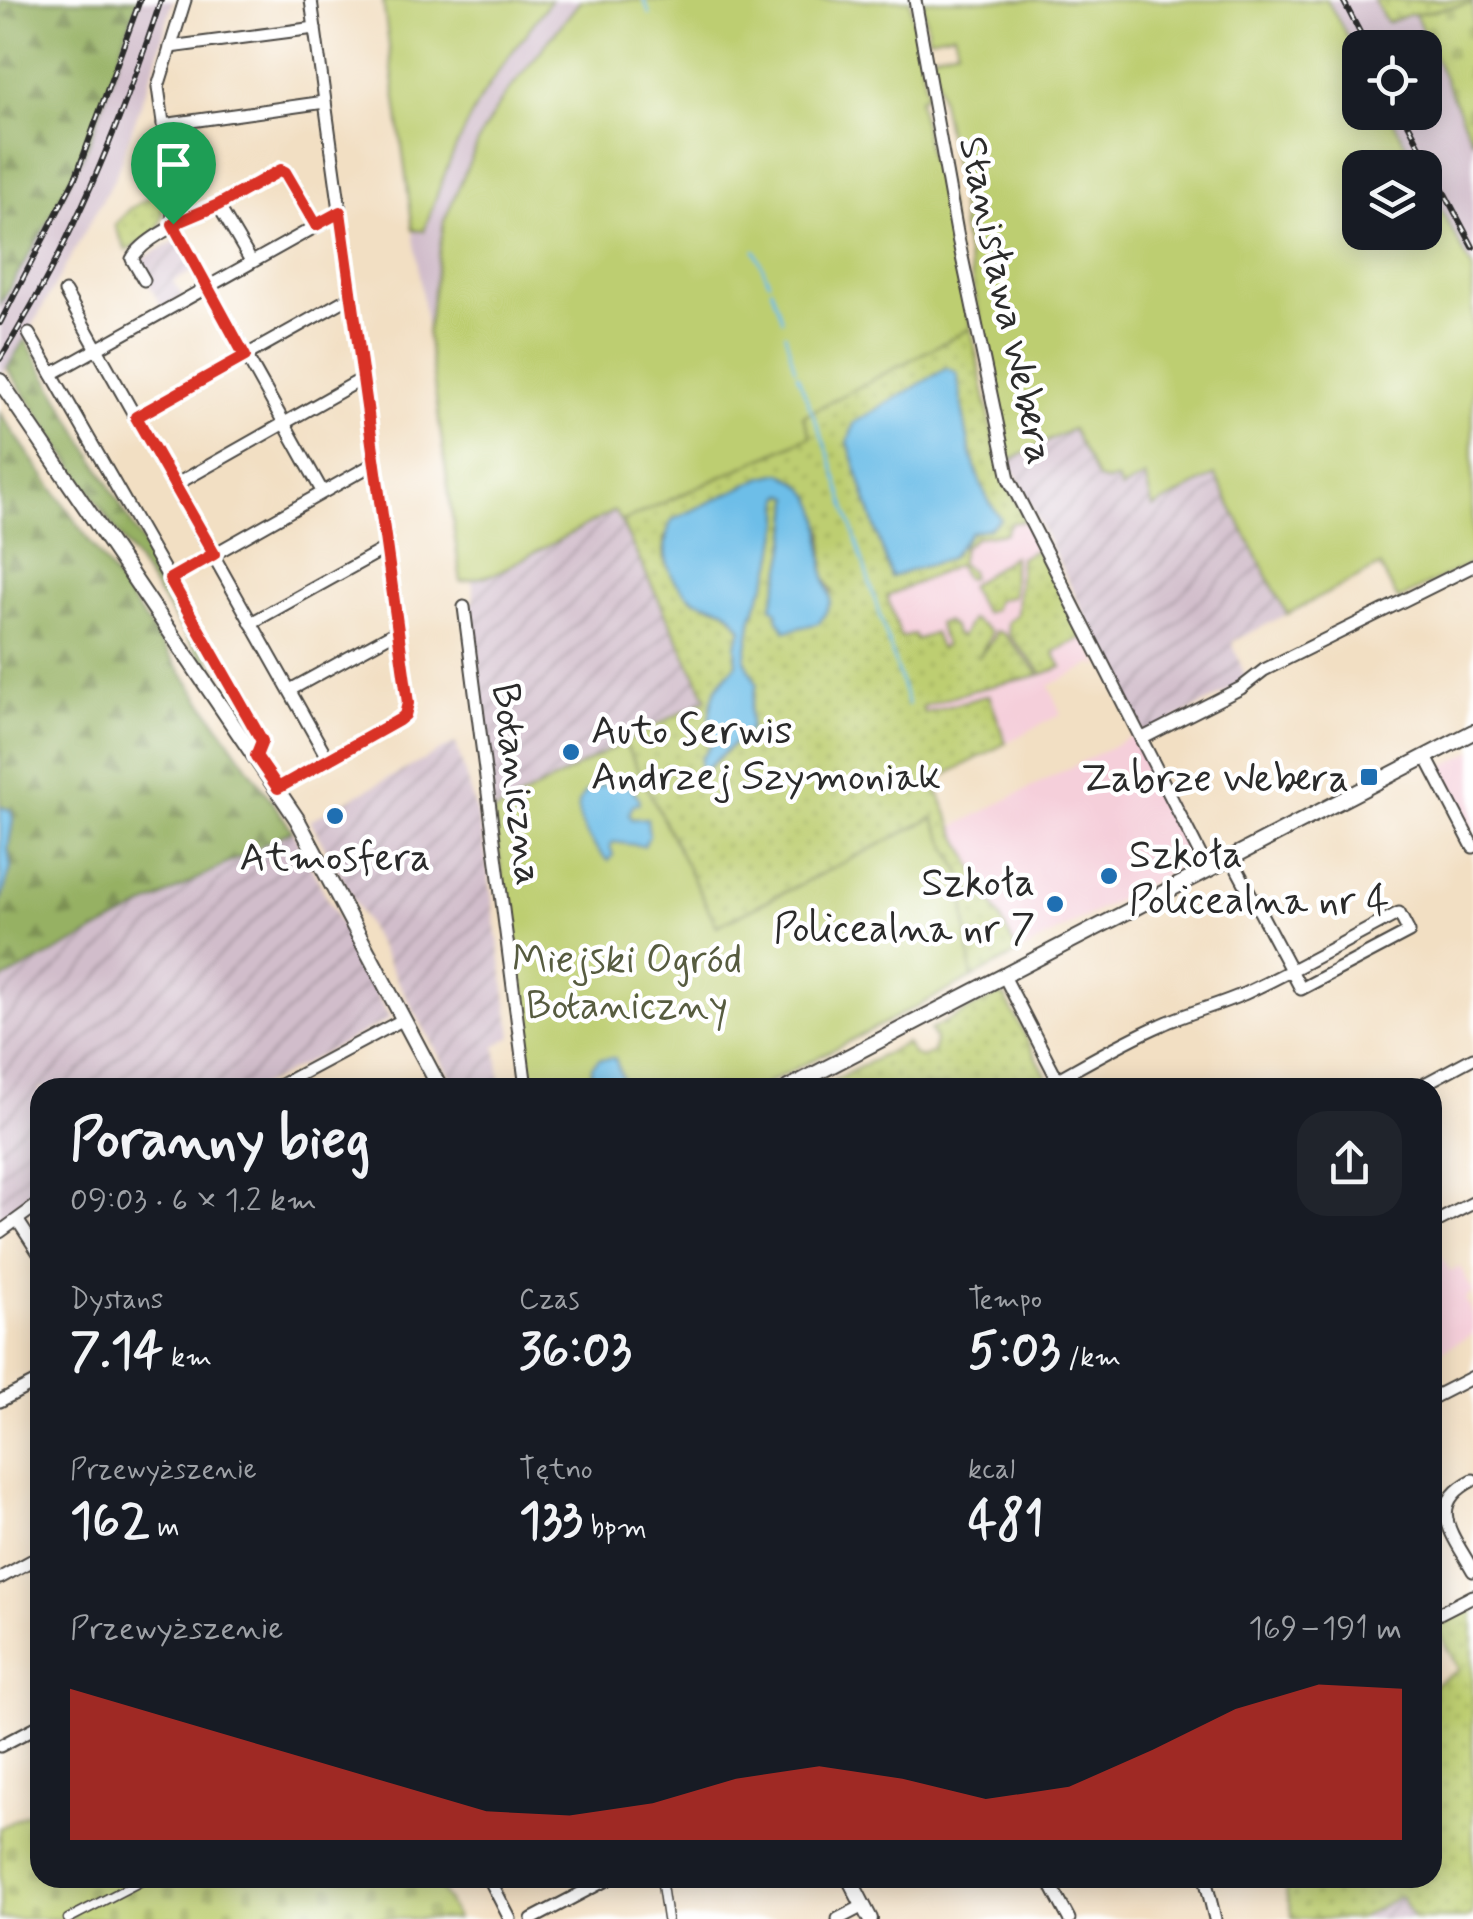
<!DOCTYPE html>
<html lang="pl">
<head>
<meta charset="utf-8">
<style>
  body { margin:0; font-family:Mynerve,sans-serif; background:#20242c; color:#f1f3f6; height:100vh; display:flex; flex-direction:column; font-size:38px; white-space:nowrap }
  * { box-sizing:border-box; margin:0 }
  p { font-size:32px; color:#9ea1a6 }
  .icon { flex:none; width:55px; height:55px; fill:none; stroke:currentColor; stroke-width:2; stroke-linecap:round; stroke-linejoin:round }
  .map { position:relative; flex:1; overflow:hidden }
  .side { position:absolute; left:30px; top:1078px; width:1412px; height:810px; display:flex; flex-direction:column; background:#171b24; border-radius:30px; box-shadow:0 5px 25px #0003 }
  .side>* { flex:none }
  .controls { position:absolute; left:1342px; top:30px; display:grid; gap:20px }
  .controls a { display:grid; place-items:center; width:100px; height:100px; border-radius:20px; background:#171b24; box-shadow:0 5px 25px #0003; font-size:50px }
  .pin { position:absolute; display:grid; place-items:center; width:85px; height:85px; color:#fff; margin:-102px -42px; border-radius:50% 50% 50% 0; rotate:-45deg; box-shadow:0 0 10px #0007 }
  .pin .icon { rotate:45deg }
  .round { display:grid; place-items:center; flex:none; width:105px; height:105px; border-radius:30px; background:#20242c }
  .head { display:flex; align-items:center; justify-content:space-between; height:170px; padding:0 40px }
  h1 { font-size:55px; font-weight:800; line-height:75px }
  .stats { display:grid; grid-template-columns:repeat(3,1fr); gap:15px; height:170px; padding:10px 40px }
  .stats div { display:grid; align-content:center }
  .stats b { font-size:50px; font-weight:800 }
  .stats small { font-size:28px; font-weight:400 }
  .stats p { font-size:28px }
  .chart { height:280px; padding:20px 40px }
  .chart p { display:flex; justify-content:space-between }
  .chart svg { width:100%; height:180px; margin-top:10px; fill:#d93025; opacity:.7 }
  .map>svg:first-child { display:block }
  .built { fill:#f5cfda }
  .industrial { fill:url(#industrial-furrows) }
  .railway { fill:#d1bdcb }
  .grass { fill:url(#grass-dots); stroke:#747c4e; stroke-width:2.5; fill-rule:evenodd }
  .forest { fill:url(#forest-firs); stroke:#606e47; stroke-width:2.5 }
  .cemetery { fill:url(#cemetery-stones); stroke:#747c4e; stroke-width:2.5 }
  .garden { fill:#bdce71; stroke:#747c4e; stroke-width:2.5 }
  .water { fill:#6dbee8; stroke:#4c748a; stroke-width:2.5 }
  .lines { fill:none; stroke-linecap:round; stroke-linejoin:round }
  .stream { stroke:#6dbee8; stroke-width:2.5 }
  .pedestrian-casing { stroke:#494642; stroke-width:11 }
  .minor-casing { stroke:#494642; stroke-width:15 }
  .tertiary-casing { stroke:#494642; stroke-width:18 }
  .pedestrian { stroke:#fff; stroke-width:8 }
  .minor { stroke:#fff; stroke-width:11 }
  .tertiary { stroke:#fff; stroke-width:14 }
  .rail-casing { stroke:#2b2b2b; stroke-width:6 }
  .rail { stroke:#fff; stroke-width:2.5; stroke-dasharray:8; stroke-linecap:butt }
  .route-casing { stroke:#fff; stroke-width:20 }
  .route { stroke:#d93025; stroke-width:12 }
  .poi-dot { fill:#1f6fb2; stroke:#fff; stroke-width:4 }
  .labels { text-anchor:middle; stroke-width:9; stroke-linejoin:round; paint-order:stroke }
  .street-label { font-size:40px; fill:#2b2b2b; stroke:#fff }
  .poi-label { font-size:40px; fill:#2b2b2b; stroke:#fff; text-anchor:start }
  .park-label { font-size:40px; fill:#575c40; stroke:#fff }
</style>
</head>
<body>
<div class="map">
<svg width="1473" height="1919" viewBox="0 0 1473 1919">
  <defs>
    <pattern id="industrial-furrows" width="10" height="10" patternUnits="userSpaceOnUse" patternTransform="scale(2.5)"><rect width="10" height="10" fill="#d1bdcb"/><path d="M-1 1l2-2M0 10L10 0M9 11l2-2" fill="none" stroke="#aa9aa5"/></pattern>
    <pattern id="grass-dots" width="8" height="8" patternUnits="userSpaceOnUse" patternTransform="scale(2.5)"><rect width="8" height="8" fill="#bdce71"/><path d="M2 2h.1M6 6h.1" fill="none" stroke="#a3b162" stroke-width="1.8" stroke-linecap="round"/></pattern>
    <pattern id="forest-firs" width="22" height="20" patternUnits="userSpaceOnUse" patternTransform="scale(2.5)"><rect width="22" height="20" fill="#96b163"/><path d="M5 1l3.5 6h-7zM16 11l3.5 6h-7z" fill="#7b9052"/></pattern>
    <pattern id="cemetery-stones" width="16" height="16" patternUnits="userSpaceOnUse" patternTransform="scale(2.5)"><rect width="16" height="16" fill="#bdce71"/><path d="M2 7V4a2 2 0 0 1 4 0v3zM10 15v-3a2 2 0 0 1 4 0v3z" fill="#a3b162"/></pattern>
  </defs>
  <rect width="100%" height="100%" fill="#fff"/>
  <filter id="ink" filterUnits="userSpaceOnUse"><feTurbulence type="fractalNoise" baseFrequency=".01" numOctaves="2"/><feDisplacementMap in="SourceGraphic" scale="20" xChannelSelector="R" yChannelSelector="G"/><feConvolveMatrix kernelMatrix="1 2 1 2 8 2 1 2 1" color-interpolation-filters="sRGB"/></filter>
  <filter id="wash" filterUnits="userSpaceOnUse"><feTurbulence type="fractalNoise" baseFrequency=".0048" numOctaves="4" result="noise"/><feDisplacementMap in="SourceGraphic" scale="40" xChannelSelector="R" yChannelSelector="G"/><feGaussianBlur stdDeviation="2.25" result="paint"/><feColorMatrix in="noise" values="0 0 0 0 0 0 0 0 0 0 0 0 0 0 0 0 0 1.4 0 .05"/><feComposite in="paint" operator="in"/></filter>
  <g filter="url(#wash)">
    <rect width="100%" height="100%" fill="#f2dfc3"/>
    <g class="built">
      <path d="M1025 521 1034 545 1101 667 1093 664 1049 686 1061 714 934 781 884 597 960 564 963 548 977 537 1005 533 1011 523Z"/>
      <path d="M1134 735 1197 858 1018 953 953 827Z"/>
      <path d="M1473 751V831L1440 768Z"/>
      <path d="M1433 1239 1450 1272 1460 1267 1473 1292 1465 1299 1473 1315V1334L1440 1352 1433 1337Z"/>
    </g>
    <g class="industrial">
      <path d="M177 240 194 271 174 281 183 297 163 309 136 262Z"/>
      <path d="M1072 428 1098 479 1117 478 1122 489 1145 477 1214 475 1287 614 1232 642 1247 681 1144 736 1009 461Z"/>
      <path d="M615 510 707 699 493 813 468 610 474 598 472 580 494 574Z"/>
      <path d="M456 743 483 836 512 1036 496 1046 501 1085 496 1087H456L310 820Z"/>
      <path d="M292 830 390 1019 259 1087 40 1088V1202L0 1224V981Z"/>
      <path d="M1402 1896 1414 1919H1357Z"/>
    </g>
    <g class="railway">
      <path d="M138 0H173L156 62 115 177 25 339 0 377V304L42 233 88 145Z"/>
      <path d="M551 0H581L503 98 430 309 427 332 413 230H424L445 172 469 119 498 72Z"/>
      <path d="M1327 0H1374L1387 23 1415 14 1473 142V270L1425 180V168L1418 167 1389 113 1425 112V48H1360V59Z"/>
    </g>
    <g class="grass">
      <path d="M1374 0H1473V3L1408 15 1387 23Z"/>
      <path d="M169 186C170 196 165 201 163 210 159 239 150 236 126 251L115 225 130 209Z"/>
      <path d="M971 328 999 463 1025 521 1011 523 1005 533 977 537 963 547 960 564 970 570 971 577 966 579 957 565 887 596 901 638 914 634 916 640 934 633 940 649 945 646 938 623 946 621 953 627 955 634 961 637 971 619 990 631V637L978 658 994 638 995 631 1003 633 1040 675 970 691 922 707 924 713 989 695 1006 743 934 781 953 827 1018 953 972 978 964 902 972 898 933 818 716 926 624 742 707 699 621 522 811 436 803 416ZM957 373C965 422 970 478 1000 519L989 528 971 532 950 558 891 577 848 442ZM798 481 824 532V577L833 592 771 607C784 570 789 536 791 497L785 494 781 496V521L773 564 752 617 745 660 757 684 750 710V729L707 769 701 758 713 743C704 708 716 690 737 664L736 645 742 629 726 610 691 598 672 574 664 559V538Z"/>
      <path d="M1037 549 1084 637 1054 652 1062 667 1043 674 1009 635 1007 623 1017 614 1020 558Z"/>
      <path d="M1013 556V596L997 600 993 610 984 613 969 586Z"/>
      <path d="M998 995 1005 997 1052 1087 820 1088 906 1043 914 1055 922 1058 933 1052 935 1040 930 1030Z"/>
      <path d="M1473 1601V1915L1465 1919H1414L1401 1896 1357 1919H1293L1282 1878H1432L1433 1685 1459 1670 1433 1622Z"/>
    </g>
    <g class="forest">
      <path d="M0 0H138L88 145 42 233 0 304Z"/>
      <path d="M25 339 231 697 243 720 7 368Z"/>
      <path d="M0 413 292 830 0 981V903L11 868 8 848 13 820 11 810 0 807Z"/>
    </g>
    <g class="cemetery">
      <path d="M1473 3V142L1415 14Z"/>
      <path d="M40 1807V1878H435L457 1919H0V1828Z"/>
    </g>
    <g class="garden">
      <path d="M383 0H551C522 39 490 78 468 122 450 157 437 194 424 231L413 230Z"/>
      <path d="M581 0H910L926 90V95L919 98 920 106 930 160 938 158 971 328 803 416 811 436 621 522 614 511 494 574 461 582 427 332 444 221 482 133 503 98Z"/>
      <path d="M922 0H1327L1360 59V112L1389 113 1418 167 1360 168V232H1425V180L1473 270V562L1398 600 1380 566 1287 614 1215 475 1153 508 1145 477 1121 489 1117 479 1108 482 1098 479 1072 429 1009 461 962 230 960 199 932 54 958 48 954 33 929 38Z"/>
      <path d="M624 742 717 926 933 818 973 898 964 902 972 978 760 1087H532L523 1031 528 1016 520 1004 493 813Z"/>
    </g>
    <g class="water">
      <path d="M947 368 957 373C965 421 969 479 1001 519L989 528 971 532 950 558 891 577 848 442 854 423Z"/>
      <path d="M781 473C832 497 818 527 824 573 828 602 840 591 819 623L786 631 778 620 777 611 771 607C784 568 789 538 791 497L784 494 781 497V521L773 564 752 617 745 660 757 684 750 710V729L706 769 700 771 701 758 713 743C706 731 710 705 715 692 718 682 731 672 737 664L736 645 742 629C738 624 733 616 727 611 717 603 701 605 691 597 665 577 659 548 672 520L763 477Z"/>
      <path d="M617 782C628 784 638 791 639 803L633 805 629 814 632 819 647 818 649 836 644 846 613 842 610 846 613 855 609 861C593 848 565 811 586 792 594 785 608 784 617 782Z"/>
      <path d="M0 807 11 810 13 820 8 848 11 868 0 903Z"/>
      <path d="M615 1058 625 1087H590L592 1066 599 1059Z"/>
    </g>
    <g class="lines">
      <g class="stream">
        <path d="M644 0 650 14"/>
        <path d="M755 250 769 282"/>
        <path d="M771 288 782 320"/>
        <path d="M785 334 795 369"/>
        <path d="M797 374 830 457 908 705"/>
      </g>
    </g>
  </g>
  <g filter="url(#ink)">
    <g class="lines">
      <defs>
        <g id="pedestrian">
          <path d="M661 1878 667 1919"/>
          <path d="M68 1919 147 1878"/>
        </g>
        <g id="minor">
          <path d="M185 0 158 87 172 187 173 224 322 491"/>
          <path d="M915 0 958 238 1009 479 1208 870"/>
          <path d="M170 47 315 28"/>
          <path d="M163 125 325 102"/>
          <path d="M218 205 251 261"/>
          <path d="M144 280 132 259C145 235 194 217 218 205 239 194 260 182 281 170L285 172 317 225"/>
          <path d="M65 292 328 759"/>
          <path d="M29 334 262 741 256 756"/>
          <path d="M52 374 340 213"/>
          <path d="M136 417 352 296"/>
          <path d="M175 485 362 379"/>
          <path d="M170 579 375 463"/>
          <path d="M464 607 526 1088"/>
          <path d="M251 623 386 548"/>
          <path d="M290 690 397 631"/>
          <path d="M1141 739 1241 688 1264 670 1473 566"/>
          <path d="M1426 757 1473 847"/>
          <path d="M278 788 399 720 405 715 408 703 311 0"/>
          <path d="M1004 976 1062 1088"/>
          <path d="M1058 1079C1092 1060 1126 1040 1161 1025 1189 1012 1220 1005 1248 992 1299 968 1349 939 1399 913L1409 932 1301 989C1279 947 1256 905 1234 863L1232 858"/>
          <path d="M275 1088 404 1019"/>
          <path d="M1417 1088 1473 1058"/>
          <path d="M18 1221 40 1255"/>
          <path d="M1432 1224 1473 1203"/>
          <path d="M0 1232 40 1203"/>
          <path d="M1432 1398 1473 1377"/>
          <path d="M0 1401 40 1380"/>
          <path d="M1473 1480C1424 1505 1454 1536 1473 1571"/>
          <path d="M0 1578 40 1556"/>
          <path d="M1432 1617 1473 1596"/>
          <path d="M0 1746 40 1725"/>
          <path d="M489 1878 510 1919"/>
          <path d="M1047 1878 1069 1919"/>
          <path d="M1205 1878 1215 1919"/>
          <path d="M532 1919 610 1878"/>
          <path d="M838 1919 863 1906"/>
        </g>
        <g id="tertiary">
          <path d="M0 381 297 819 440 1088"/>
          <path d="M788 1088 1473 732"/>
          <path d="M849 1878 870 1919"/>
        </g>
      </defs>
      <use href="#pedestrian" class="pedestrian-casing"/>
      <use href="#minor" class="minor-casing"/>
      <use href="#tertiary" class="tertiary-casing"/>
      <use href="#pedestrian" class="pedestrian"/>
      <use href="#minor" class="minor"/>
      <use href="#tertiary" class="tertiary"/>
      <defs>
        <g id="rail">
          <path d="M1343 0 1368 48"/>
          <path d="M1402 112 1473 247"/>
          <path d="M0 323 76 176 140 0"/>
          <path d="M0 359C71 246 120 126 161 0"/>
        </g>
      </defs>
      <use href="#rail" class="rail-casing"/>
      <use href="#rail" class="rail"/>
    </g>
  </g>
  <g class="lines" filter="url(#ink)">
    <defs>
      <path id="route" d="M281 170 285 172 316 225 340 212 408 703 405 715 399 720 278 788 256 756 262 741 170 579 214 554 136 417 245 356 173 224 218 205Z"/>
    </defs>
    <use href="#route" class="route-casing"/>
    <use href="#route" class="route"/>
  </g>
  <g class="poi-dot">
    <circle cx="571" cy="752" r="10"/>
    <rect x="1359" y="767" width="20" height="20" rx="5"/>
    <circle cx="335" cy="816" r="10"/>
    <circle cx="1109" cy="876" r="10"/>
    <circle cx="1055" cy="904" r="10"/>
  </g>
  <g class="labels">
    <g class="street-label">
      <text transform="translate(1008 300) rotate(78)" y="14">Stanisława Webera</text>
      <text transform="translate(519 784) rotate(83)" y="14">Botaniczna</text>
    </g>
    <g class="poi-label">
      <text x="591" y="743">Auto Serwis<tspan x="591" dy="46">Andrzej Szymoniak</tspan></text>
      <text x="1349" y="791" text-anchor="end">Zabrze Webera</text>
      <text x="1129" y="867">Szkoła<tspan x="1129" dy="46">Policealna nr 4</tspan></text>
      <text x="335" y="870" text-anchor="middle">Atmosfera</text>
      <text x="1035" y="895" text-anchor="end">Szkoła<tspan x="1035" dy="46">Policealna nr 7</tspan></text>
    </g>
    <g class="park-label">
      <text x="627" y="972">Miejski Ogród<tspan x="627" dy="46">Botaniczny</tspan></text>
    </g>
  </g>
</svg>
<div class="controls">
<a><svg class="icon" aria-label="locate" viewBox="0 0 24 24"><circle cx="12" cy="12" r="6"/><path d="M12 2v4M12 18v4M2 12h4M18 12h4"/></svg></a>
<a><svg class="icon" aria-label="layers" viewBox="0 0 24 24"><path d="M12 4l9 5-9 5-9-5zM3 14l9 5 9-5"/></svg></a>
</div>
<div class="pin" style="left:173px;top:224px;background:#1e9e55"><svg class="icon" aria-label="arrive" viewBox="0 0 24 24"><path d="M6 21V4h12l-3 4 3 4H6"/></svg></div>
<section class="side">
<div class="head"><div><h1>Poranny bieg</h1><p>09:03 · 6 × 1.2 km</p></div><a class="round"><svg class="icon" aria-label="share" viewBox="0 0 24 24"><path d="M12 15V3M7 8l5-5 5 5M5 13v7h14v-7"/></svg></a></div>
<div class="stats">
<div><p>Dystans</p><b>7.14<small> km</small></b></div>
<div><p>Czas</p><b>36:03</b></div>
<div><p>Tempo</p><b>5:03<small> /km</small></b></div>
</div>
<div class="stats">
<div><p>Przewyższenie</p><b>162<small> m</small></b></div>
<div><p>Tętno</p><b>133<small> bpm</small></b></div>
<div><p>kcal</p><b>481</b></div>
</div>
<div class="chart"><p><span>Przewyższenie</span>169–191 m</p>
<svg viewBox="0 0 160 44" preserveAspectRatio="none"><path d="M0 44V7L10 13L20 19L30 25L40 31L50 37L60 38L70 35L80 29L90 26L100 29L110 34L120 31L130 22L140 12L150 6L160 7V44z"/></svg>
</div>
</section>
</div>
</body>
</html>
